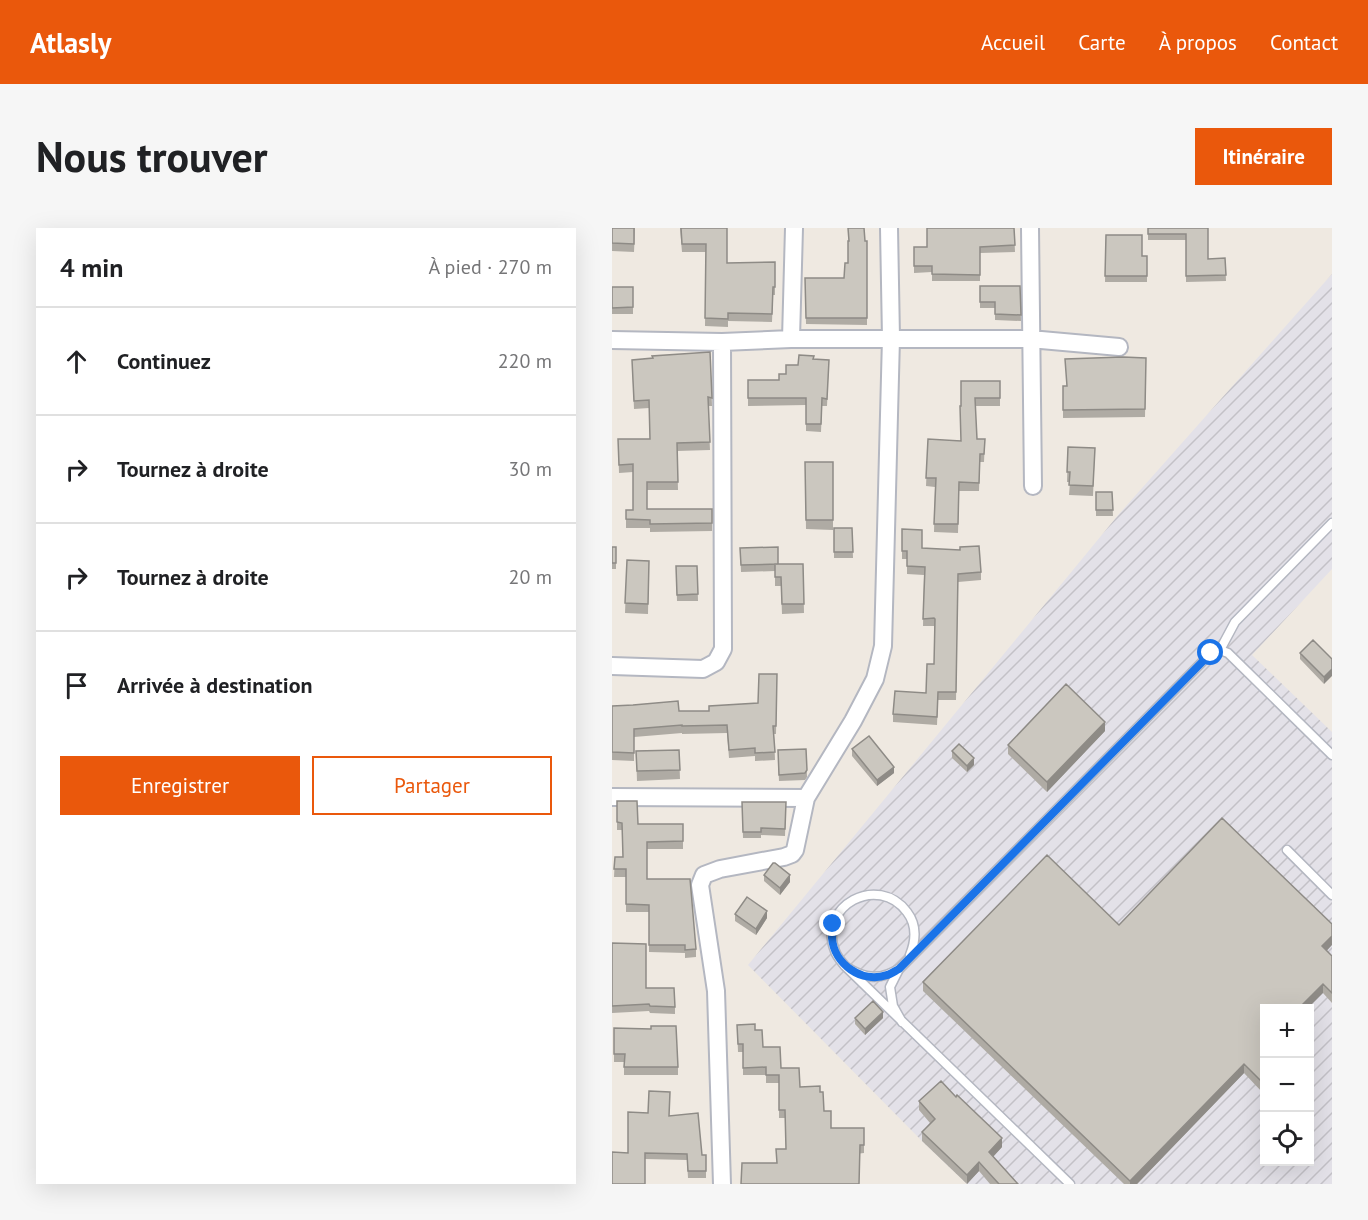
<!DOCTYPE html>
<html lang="fr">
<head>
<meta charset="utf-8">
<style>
	:root { --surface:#fff; --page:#f6f6f6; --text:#202124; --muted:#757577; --line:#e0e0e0; --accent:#ea580c }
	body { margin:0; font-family:"PT Sans",sans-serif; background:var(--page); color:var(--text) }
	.controls { position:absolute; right:18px; bottom:18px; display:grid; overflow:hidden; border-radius:0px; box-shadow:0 6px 24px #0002 }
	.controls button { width:54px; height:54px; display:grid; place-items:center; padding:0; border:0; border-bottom:2px solid var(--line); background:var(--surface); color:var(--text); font:30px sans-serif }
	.stop { position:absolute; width:18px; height:18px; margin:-14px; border:4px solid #1a73e8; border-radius:50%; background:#fff }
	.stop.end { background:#1a73e8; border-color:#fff; box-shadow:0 2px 6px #0008 }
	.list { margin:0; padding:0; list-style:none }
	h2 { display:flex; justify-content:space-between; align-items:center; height:78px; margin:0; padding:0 24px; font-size:26px }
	h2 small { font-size:20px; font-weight:400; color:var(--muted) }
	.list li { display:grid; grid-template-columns:39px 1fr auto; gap:18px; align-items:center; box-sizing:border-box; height:108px; padding:0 24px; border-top:2px solid var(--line) }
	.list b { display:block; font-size:22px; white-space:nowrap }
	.list em { font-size:20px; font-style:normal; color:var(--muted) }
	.actions { display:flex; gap:12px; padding:18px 24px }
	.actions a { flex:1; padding:14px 0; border:2px solid var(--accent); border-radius:0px; text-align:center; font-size:21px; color:var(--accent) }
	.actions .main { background:var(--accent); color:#fff }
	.icon { flex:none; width:33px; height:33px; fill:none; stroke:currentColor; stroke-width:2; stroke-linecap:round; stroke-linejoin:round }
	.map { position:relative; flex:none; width:720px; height:956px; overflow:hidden; border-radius:0px }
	header { display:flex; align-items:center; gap:36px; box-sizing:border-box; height:84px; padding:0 30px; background:var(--accent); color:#fff }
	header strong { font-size:28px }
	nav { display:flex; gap:33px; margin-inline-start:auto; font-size:21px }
	.intro { display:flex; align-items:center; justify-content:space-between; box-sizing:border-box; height:144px; padding:0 36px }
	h1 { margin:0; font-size:42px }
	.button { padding:15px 27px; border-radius:0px; background:var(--accent); color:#fff; font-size:21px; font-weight:700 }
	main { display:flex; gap:36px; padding:0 36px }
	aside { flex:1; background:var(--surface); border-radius:0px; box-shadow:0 6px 24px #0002 }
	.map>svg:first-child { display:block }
	.industrial { fill:url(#industrial-furrows); fill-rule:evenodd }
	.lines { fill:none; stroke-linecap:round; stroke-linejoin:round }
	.lane-casing { stroke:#b4b7c1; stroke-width:11 }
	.street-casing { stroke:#b4b7c1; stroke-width:20 }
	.lane { stroke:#fff; stroke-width:8 }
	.street { stroke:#fff; stroke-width:16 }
	.wall { fill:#afaba4 }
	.shaded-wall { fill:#8e8b86 }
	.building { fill:#cbc7bf; stroke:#8e8b86; stroke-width:1.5 }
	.route { stroke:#1a73e8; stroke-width:8 }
</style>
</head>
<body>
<header>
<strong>Atlasly</strong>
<nav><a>Accueil</a><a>Carte</a><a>À propos</a><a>Contact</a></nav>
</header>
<div class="intro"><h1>Nous trouver</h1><a class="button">Itinéraire</a></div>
<main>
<aside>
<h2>4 min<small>À pied · 270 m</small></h2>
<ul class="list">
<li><svg class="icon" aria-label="ahead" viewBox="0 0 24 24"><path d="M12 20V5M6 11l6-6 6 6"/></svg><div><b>Continuez</b></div><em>220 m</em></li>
<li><svg class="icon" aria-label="right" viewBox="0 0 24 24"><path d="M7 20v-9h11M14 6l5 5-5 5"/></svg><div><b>Tournez à droite</b></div><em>30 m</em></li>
<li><svg class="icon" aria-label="right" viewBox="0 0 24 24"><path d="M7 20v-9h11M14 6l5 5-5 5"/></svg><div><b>Tournez à droite</b></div><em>20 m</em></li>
<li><svg class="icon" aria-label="arrive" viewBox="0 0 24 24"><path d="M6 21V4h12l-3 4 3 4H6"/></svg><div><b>Arrivée à destination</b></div></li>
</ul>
<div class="actions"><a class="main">Enregistrer</a><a>Partager</a></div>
</aside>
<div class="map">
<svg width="720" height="956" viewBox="0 0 720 956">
	<defs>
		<pattern id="industrial-furrows" width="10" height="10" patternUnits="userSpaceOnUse" patternTransform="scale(1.5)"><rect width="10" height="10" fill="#e3e1e8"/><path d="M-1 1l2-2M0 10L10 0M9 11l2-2" fill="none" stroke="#c3c1c7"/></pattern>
	</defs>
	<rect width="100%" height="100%" fill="#efe9e1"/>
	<path class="industrial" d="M720,46v295l-80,86 80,77v452h-365l-45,-43 -174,-176 371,-451zM652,780h46v154h-46z"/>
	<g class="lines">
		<g class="lane-casing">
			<path id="lane" d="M608,422l15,-28 97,-99
				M675,622l45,45
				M298,727c6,-15 7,-30 -3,-43 -29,-39 -90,-6 -72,39 2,6 7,11 10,15l225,218
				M233,738c20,13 35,15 55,2
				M290,794l-9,-16 -3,-19 9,-18 312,-316 9,-3 8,3 104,102"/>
		</g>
		<g class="street-casing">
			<path id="street" d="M418,0l3,258
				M179,111l3,-111
				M0,112l110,2 69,-3h239l89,8
				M0,438l91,3 13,-7 7,-13 -1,-307
				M0,569l194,1
				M110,956l-6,-193 -16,-106 4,-10 16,-6 64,-12 8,-3 3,-4 11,-52 47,-77 22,-42 8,-33 8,-308 -2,-110"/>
		</g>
		<use href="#lane" class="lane"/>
		<use href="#street" class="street"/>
	</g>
	<path class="wall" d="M0,0h23l-1,24 -22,-1z
		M68,0h47v35l48,-1v33h-2l-1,27 -44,-1v6l-23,-1 1,-74h-24z
		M236,0h16l1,13h2v84l-61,-1 -1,-46h39l4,-15 1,-22z
		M402,0l1,24 -35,1v28h-48v-9l-18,1v-26h13z
		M536,0h60v31l17,-1 1,23 -40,1v-42h-38z
		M494,7l36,21h5v26h-42z
		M408,58l1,35 -26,-1v-12h-15v-6z
		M0,59h21v27h-21z
		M98,124l2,54h-4l2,44 -33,1 1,39h-31v19h65v22l-62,1v-4h-24v-18h7v-38l-14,1 -1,-34h32l-1,-31 -15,1 -2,-49 21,-2z
		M534,130l-1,59 -82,1v-32h3z
		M201,131l16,1 -2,46h-5l-1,26 -15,-1v-26l-58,1v-26h31l7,-6 12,-9z
		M388,153v25h-25l2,33h8l-1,23h-4l-1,29h-20l-1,42 -24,-1 1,-45 -9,-1 2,-47 33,2v-35z
		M456,219l27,1 -2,48 -24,-1 1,-13h-3z
		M193,234h28v68l-27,-1z
		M484,264h16l1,24h-17z
		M222,300h18l1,30h-19z
		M290,301l20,19 59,24v8l-23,2 -2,118h-18l-1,25 -44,-3v-8l33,-21 8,-29v-38h-11l1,-51 -17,-1v-15h-5z
		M0,319h4v22h-4z
		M128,320l38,16h25l1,49 -22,1 -1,-28h-6v-15l-34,1z
		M15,332l22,1 -1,53 -23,-1z
		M64,338h21l1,35h-21z
		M688,425l32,6 -8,25 -24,-25z
		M165,446l-1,60h-2l1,26 -20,1v-5l-26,2 -2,-25 -45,1v-1l-48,4v24l-22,-1v-54l67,5h30l49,-8z
		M493,503l-58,61 -39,-38v-9z
		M194,521l1,28 -2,3 -26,1 -1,-24z
		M240,521l42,24 -17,13 -25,-30z
		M67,522l1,29 -43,2 -1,-30z
		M340,523l22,14 -7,7 -15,-14z
		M5,573l21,23h45v25h-36v30l49,70v8l-11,1v-5l-36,-1v-40h-23v-35h-12l1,-20h8l-1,-27h-5z
		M130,574h44l-1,34 -24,-1v3h-18z
		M152,647l26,7 -10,13 -16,-14z
		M123,686l32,4 -11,17 -21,-14z
		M507,697l208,26 5,5v47l-9,-10 -59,15v83l-1,2 -19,-20 -107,111h-13l-201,-193v-9z
		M0,715l34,45 29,19v7l-25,-1 -1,-2 -37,2z
		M243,790h28l-18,17 -10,-11z
		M125,797l18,5 8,17 18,21 19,19 20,5 4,19 7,17h33v25l-88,10 10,-14 -1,-31h-6v-35h-13v-8h-23v-23h-5z
		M2,800l64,39v8h-54v-13h-10z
		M307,873l83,46 -9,10 25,27h-28l-11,-13 -12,13 -45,-43v-9l8,-9 -11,-13z
		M57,888l33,39h4v23h-18l-1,-18 -42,-1 -17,-6z"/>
	<path class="shaded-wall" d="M720,441v7l-8,8v-7z
		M493,494v9l-58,61v-10z
		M362,530v7l-7,7v-6z
		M282,539v6l-17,13v-6z
		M178,647v7l-10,13v-7z
		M155,683v7l-11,17v-6z
		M720,708v9l-10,11v-10z
		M711,756v9l-15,15h-9z
		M271,784v6l-18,17v-6z
		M632,836v9l-107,111h-7v-3z
		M652,854v9l-1,2v-10z
		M390,910v9l-13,14v-9z
		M367,934v9l-12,13v-9z"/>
	<path class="building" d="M0,0h22v16l-22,-1z
		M69,0h46v35l48,-1v25h-2l-1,27 -44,-1v6l-23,-1 1,-74h-24z
		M236,0h16l1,13h2v77h-61l-1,-40h39l1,-15h3v-22h1z
		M315,0h87l1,17 -35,2v28l-48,-1v-8h-18v-19h13z
		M536,0h60v31l17,-1 1,17 -40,1v-42h-38z
		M494,7h36v21h5v20h-42z
		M368,58h40l1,29 -26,-1v-12h-15z
		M0,59h21v20l-21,1z
		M98,124l2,46 -4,-1 2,45 -33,1 1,39h-31v27h65v14l-62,1v-4l-24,-1v-9h7v-46l-14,1 -1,-26h32l-1,-39 -15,1 -2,-41 21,-2 -1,-2z
		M187,127l15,1 -1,3 16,1 -2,39 -5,-1 -1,26h-15v-26h-58v-18h31v-6h7v-9h12z
		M511,129l23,1 -1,51 -82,1v-24h4l-2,-27z
		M349,153h39v17h-25l2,41h8l-1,15h-4l-1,29 -20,-1 -1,42h-24l2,-46h-10l2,-39 33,2 -1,-35h1z
		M456,219l27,1 -2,38 -24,-1 1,-13h-3z
		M193,234h28v58h-27z
		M484,264h16l1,18h-17z
		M222,300h18l1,24h-19z
		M290,301l20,1v18l38,2v-3l19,-1 2,26 -23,2 -2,118h-18l-1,25 -44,-3 2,-23 31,2 1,-29h7l1,-45 -1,-1 -11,1 2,-52 -18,-1v-15h-5z
		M0,319h4v16h-4z
		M166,319v17l-37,1 -1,-17z
		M15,332l22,1 -1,43 -23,-1z
		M163,336h28l1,40h-22l-1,-27h-6z
		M64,338h21l1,28 -21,1z
		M701,412l19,19v10l-8,8 -24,-24z
		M147,446h18l-1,52h-3l2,26 -20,1v-5l-26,2 -2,-25 -45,1v-1l-48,4v24l-22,-1v-46l21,-1 45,-4 1,10h30v-5l49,-3z
		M454,456l39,38 -58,60 -39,-37z
		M257,508l25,31 -17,13 -25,-31z
		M347,516l15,14 -7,8 -15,-15z
		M194,521l1,21 -2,3 -26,2 -1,-25z
		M67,522l1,20 -43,1 -1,-20z
		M5,573h20l1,23h45v17l-36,1v37h43l6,70 -11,1v-5h-36v-40l-23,-1v-35h-12l1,-12h8l-1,-34 -5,-1z
		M130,574h44l-1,27 -24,-1v4h-18z
		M610,590l110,106v12l-10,10 10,10v37l-9,-9 -24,24h-35v74l-1,1 -19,-19 -114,117 -207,-199 124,-127 72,70z
		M161,635h2l15,12 -10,13 -16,-13z
		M135,669l20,14 -11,18 -21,-15z
		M0,715l34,1v44h28l1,19 -25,-1 -1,-2 -37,2z
		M261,773l10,11 -18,17 -10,-11z
		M143,796v6h7l1,17h17l1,21h18l1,19 20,-1v6h3l1,19h7v17h33v17h-4l-1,39h-118l1,-21h35l-1,-14h10l-1,-39h-6v-35h-13v-8l-23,1v-24h-5l-1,-19z
		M39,798h25l2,41h-54l1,-13h-11v-26l37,1z
		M329,853l15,16 1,-2 45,43 -13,14 29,32h-19l-20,-22 -12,13 -45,-43 13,-13 -16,-18z
		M37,863l21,1 -1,24 29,-3 4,42h4v16h-18l-1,-17 -42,-1v31h-33v-32l16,1v-41l20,1z"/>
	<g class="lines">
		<path class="route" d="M221,696c0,5 -1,10 -1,14 2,26 30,46 55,37 4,-1 8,-4 12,-6l312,-316"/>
	</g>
</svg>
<div class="controls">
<button>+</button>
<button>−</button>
<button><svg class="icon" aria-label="locate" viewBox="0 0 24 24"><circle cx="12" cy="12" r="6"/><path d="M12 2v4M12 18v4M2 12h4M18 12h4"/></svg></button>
</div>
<div class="stop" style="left:599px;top:425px"></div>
<div class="stop end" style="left:221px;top:696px"></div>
</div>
</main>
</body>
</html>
